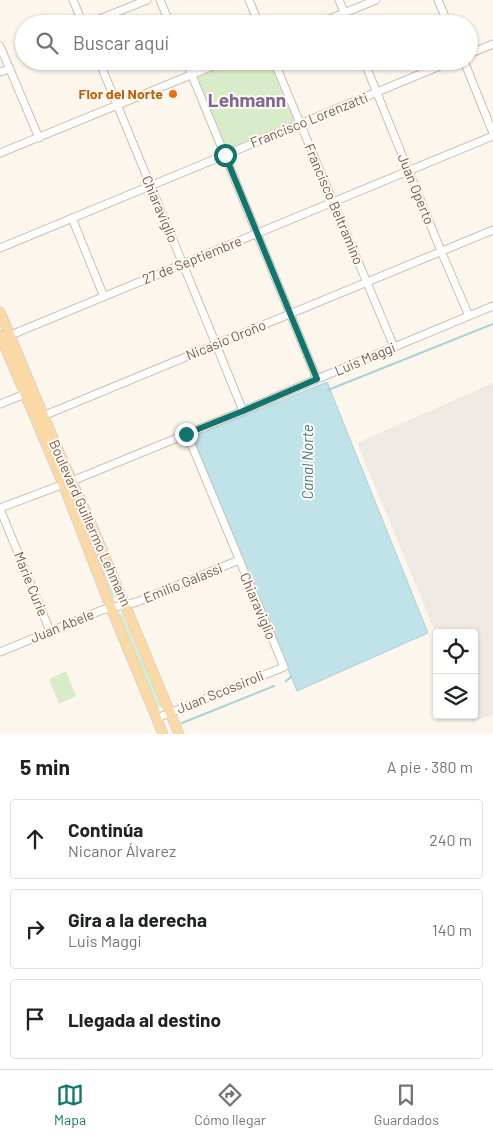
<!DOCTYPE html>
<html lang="es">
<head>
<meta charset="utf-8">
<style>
	:root { --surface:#fff; --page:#f2f2f2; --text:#202124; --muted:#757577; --line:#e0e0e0; --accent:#0f766e }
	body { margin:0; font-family:Barlow,sans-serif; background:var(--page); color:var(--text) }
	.controls { position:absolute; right:15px; bottom:15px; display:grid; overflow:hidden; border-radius:5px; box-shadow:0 1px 4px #0004 }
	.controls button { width:45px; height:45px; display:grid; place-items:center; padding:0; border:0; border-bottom:1px solid var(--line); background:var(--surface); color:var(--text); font:25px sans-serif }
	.stop { position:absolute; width:15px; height:15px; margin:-11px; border:4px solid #0f766e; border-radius:50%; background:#fff }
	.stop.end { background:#0f766e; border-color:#fff; box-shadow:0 1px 5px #0008 }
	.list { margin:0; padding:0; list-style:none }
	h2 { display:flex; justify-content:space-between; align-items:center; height:65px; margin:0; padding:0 20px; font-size:21px }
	h2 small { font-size:16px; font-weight:400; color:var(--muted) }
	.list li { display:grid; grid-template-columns:32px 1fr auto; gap:15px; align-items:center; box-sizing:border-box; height:80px; margin:0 10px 10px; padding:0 10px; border:1px solid var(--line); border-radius:5px }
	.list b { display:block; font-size:19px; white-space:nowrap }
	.list p { margin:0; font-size:16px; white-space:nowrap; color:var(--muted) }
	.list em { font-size:16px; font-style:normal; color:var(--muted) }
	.icon { flex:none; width:28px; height:28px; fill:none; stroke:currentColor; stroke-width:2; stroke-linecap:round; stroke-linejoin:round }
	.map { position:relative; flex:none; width:493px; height:734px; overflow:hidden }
	.search { position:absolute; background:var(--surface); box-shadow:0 1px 4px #0004; left:15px; right:15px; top:15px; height:55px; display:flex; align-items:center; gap:12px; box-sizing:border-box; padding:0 18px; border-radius:28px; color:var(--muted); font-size:19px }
	.sheet { height:335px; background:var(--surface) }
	nav { display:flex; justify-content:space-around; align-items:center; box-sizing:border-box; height:70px; border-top:1px solid var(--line); background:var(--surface); font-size:14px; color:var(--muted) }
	nav a { display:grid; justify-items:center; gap:2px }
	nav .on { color:var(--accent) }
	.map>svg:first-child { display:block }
	.industrial { fill:#efe9e4 }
	.green { fill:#d8ecc9 }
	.water { fill:#bfe3e8; stroke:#a5d3da }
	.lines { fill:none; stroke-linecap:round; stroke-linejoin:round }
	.stream { stroke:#a5d3da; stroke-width:2 }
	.minor-casing { stroke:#d1beb0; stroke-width:9 }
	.major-casing { stroke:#dad1cd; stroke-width:11 }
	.minor { stroke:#fff; stroke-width:7 }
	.major { stroke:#fbd9a5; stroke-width:9 }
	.route { stroke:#0f766e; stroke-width:6 }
	.food-dot { fill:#e8710a; stroke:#fffaf3; stroke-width:2 }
	.labels { text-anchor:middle; stroke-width:4; stroke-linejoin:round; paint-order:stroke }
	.food-label { font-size:14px; font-weight:bold; fill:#c56008; stroke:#fffaf3; text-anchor:end }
	.street-label { font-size:14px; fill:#7a5c4d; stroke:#fffaf3 }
	.water-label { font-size:15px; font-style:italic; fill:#437c86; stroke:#fffaf3 }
	.district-label { font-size:19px; font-weight:bold; fill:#846695; stroke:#fffaf3 }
</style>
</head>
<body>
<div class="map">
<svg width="493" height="734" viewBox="0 0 493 734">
	<rect width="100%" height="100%" fill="#fdf6ec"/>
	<path class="industrial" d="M493,383v331l-20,8 -3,-7h4v-82h-37v3l-80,-193z"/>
	<path class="green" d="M235,61h36l26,61 -70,29 -31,-73z
		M74,493l43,104 -5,2 -42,-105z
		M122,613l40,93 -4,1 -40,-93z
		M66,671l10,25 -17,8 -10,-25z"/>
	<path class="water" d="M327,382l101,251 -131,58 -104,-254z"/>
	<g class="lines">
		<path class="stream" d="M328,390l165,-66
			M286,681l5,-4
			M182,723l92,-37"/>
		<g class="minor-casing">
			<path id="minor" d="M73,0l10,24
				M160,0l10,24
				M249,0l10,24
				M339,0l10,24
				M438,0l10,24
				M87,24l60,-24
				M317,24l59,-24
				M0,46l39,92
				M469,54l24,-10
				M99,61c48,117 97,233 144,350
				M186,61l131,318
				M274,61l120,286
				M364,61l77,190 28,65
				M464,61l29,72
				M0,72l10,-3
				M0,153l225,-92
				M72,218l32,79
				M0,248l452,-187
				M6,337l487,-201
				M0,404l25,-10
				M43,416l450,-186
				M0,508l72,-27 171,-70 74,-32 176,-73
				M0,509l50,122
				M0,652l102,-42 35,-8 102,-42
				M157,718l127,-51 -97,-233"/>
		</g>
		<g class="major-casing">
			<path id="major" d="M0,312c29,68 56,137 88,204l91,218
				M0,335l63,149 48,124 52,126"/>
		</g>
		<use href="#minor" class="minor"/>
		<use href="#major" class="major"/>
	</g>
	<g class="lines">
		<path class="route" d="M186,434l57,-23 74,-32 -92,-224"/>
	</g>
	<circle class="food-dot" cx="173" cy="94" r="5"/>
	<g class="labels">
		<g class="food-label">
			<text x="163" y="99">Flor del Norte</text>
		</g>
		<g class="street-label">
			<text transform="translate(309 120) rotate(-22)" y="5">Francisco Lorenzatti</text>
			<text transform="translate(416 189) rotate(68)" y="5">Juan Operto</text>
			<text transform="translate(334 204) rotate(67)" y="5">Francisco Beltramino</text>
			<text transform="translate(160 209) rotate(67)" y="5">Chiaraviglio</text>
			<text transform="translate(192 260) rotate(-22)" y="5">27 de Septiembre</text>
			<text transform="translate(226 340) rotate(-22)" y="5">Nicasio Oroño</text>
			<text transform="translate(365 359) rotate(-23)" y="5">Luis Maggi</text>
			<text transform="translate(90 523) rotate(66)" y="5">Boulevard Guillermo Lehmann</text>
			<text transform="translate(183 583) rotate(-22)" y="5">Emilio Galassi</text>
			<text transform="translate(31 584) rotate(68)" y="5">Marie Curie</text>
			<text transform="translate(258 606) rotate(67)" y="5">Chiaraviglio</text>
			<text transform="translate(62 626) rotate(-22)" y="5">Juan Abele</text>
			<text transform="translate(220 692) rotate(-22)" y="5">Juan Scossiroli</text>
		</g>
		<g class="water-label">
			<text transform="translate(308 462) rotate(-90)" y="5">Canal Norte</text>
		</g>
		<g class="district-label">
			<text x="247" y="107">Lehmann</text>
		</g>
	</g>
</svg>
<div class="controls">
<button><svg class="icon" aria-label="locate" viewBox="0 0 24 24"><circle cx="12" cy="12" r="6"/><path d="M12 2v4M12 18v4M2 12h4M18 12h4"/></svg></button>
<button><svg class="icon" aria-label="layers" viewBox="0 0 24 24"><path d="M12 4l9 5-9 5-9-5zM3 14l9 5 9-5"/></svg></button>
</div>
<div class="stop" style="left:225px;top:155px"></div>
<div class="stop end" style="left:186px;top:434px"></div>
<div class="search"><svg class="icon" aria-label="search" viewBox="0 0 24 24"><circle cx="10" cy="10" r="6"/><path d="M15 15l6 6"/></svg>Buscar aquí</div>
</div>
<section class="sheet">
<h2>5 min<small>A pie · 380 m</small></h2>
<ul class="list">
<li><svg class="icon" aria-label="ahead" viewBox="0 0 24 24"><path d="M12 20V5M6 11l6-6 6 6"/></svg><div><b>Continúa</b><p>Nicanor Álvarez</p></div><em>240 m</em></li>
<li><svg class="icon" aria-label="right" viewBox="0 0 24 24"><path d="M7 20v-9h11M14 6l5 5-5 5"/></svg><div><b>Gira a la derecha</b><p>Luis Maggi</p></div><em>140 m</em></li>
<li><svg class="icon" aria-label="arrive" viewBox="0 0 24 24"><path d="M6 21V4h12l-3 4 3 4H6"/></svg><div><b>Llegada al destino</b></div></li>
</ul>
</section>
<nav>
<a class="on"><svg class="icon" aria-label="map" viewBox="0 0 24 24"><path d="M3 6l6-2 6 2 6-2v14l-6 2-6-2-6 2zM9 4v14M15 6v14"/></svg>Mapa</a>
<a><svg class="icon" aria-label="directions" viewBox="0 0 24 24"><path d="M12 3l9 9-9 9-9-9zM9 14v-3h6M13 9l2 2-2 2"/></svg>Cómo llegar</a>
<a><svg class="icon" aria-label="saved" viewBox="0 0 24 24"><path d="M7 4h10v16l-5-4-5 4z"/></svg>Guardados</a>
</nav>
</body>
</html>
